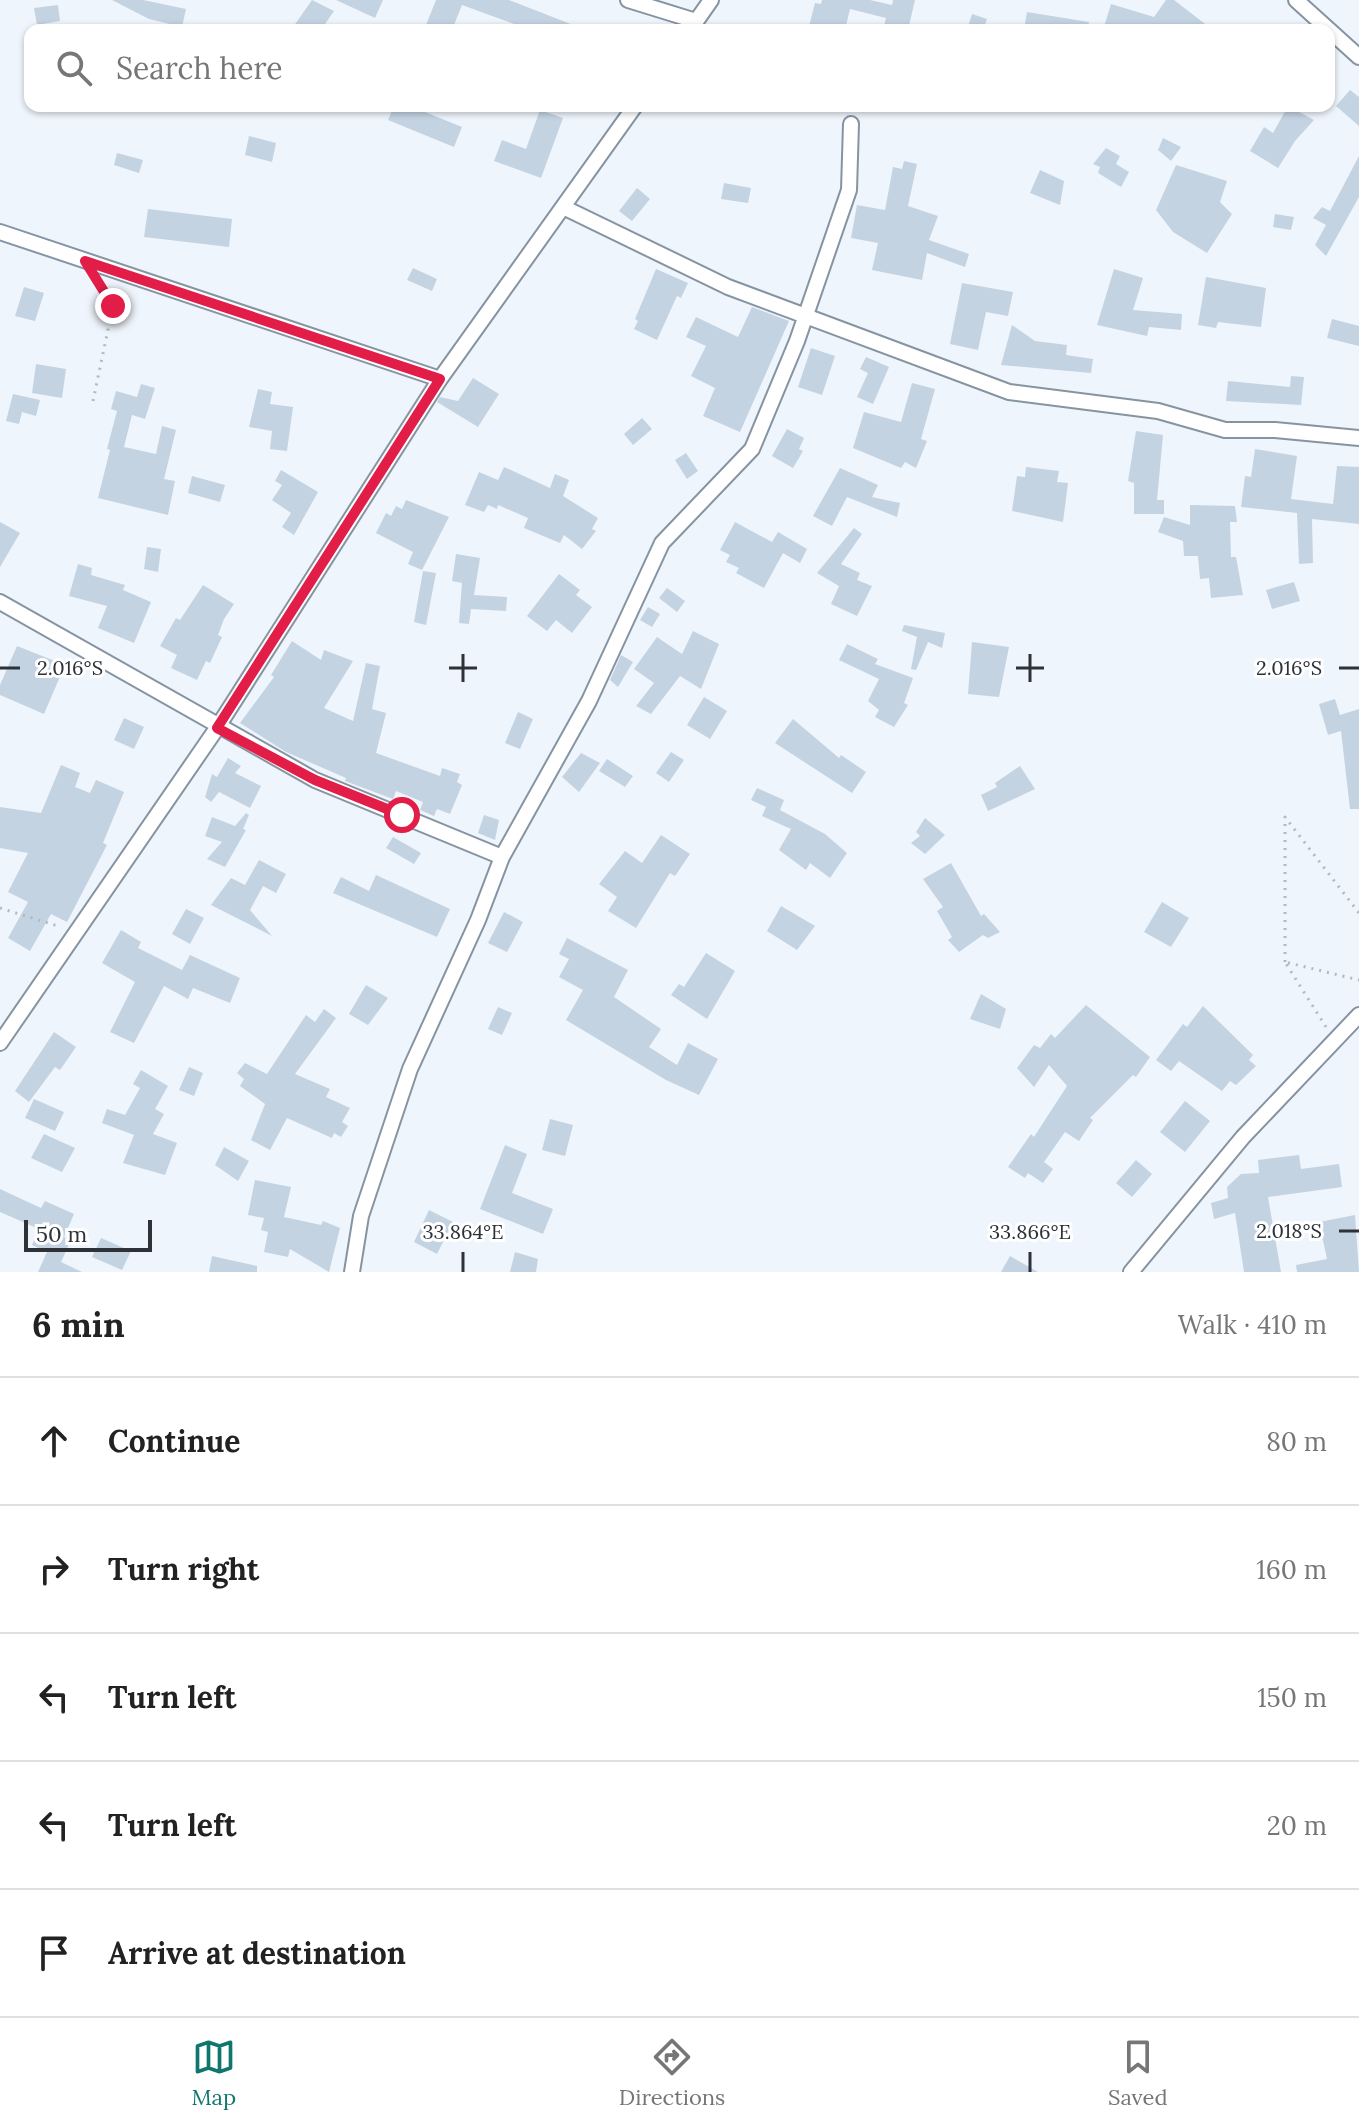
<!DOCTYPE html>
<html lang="en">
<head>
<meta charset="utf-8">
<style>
	:root { --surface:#fff; --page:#f2f2f2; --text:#222; --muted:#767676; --line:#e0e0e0; --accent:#0f766e }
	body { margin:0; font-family:Lora,serif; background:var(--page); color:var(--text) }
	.scale { position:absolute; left:24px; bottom:20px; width:128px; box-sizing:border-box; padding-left:8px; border:4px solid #2d3239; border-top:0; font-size:22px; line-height:28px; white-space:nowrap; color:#2d3239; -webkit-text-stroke:6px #fff; paint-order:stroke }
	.stop { position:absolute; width:24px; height:24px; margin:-18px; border:6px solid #e11d48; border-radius:50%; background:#fff }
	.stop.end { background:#e11d48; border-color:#fff; box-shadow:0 2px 8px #0008 }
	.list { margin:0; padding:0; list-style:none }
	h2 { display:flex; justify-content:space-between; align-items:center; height:104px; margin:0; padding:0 32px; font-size:34px }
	h2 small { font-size:26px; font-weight:400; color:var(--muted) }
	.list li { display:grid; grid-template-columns:52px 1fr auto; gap:24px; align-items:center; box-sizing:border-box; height:128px; padding:0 32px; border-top:2px solid var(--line) }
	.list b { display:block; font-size:30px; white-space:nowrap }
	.list em { font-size:26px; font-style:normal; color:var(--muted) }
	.icon { flex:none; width:44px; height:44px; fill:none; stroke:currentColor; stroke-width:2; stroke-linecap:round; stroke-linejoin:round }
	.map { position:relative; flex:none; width:1359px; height:1272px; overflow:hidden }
	.search { position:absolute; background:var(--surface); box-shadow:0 2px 6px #0004; left:24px; right:24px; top:24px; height:88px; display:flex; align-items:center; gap:20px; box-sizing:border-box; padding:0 28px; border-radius:16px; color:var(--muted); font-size:30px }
	.sheet { height:744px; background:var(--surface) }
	nav { display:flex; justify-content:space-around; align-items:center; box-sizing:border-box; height:112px; border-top:2px solid var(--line); background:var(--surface); font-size:22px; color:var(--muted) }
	nav a { display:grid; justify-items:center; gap:4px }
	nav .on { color:var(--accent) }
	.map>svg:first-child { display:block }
	.building { fill:#c4d3e2 }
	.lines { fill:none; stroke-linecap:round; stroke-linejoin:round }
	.minor-casing { stroke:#8694a2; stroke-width:18 }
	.path { stroke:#b3b9c0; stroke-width:3; stroke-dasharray:2 6; stroke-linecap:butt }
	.minor { stroke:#fff; stroke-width:14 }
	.route { stroke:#e11d48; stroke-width:10 }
	.ticks { fill:none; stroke:#2d3239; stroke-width:3 }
	.ticks-label { font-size:20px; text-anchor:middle; fill:#2d3239; stroke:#fff; stroke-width:6; stroke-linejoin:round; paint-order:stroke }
</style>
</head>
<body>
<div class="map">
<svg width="1359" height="1272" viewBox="0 0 1359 1272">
	<rect width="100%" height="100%" fill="#eff5fc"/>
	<path class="building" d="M112,0h31l43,9 -4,18 -33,-8z
		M312,0l22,11 -13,19h-30z
		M336,0h47l-8,18z
		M436,0h73l77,30h-55l-69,-25 -10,25h-28z
		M822,0h48l22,5 1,-5h22l-7,30h-25l3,-12 -36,-9 -5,21h-37l7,-27 6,1z
		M1166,0h8l39,30h-110l8,-26 43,13z
		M58,5l2,16 -23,4 -3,-17z
		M1027,12l62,10 -1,8h-64z
		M972,14l15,5 -4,11h-16z
		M1350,90l9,7v29l-23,-20z
		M394,106h27l-1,4 42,17 -8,20 -66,-27z
		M1288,106l26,14 -19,21 -17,27 -28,-17 14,-24 9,6z
		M540,110l23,8 -22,60 -47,-17 8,-21 24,9z
		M249,136l27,7 -4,19 -27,-7z
		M1163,138l18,9 -10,14 -13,-11z
		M1106,148l14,8 -4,8 13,8 -8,15 -23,-14 2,-6 -7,-3z
		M117,153l26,7 -4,13 -25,-8z
		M1359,156v41l-33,59 -11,-11 11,-20 -13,-7 9,-11 8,4z
		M904,161l13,3 -9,42 30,10 -9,24 40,14 -4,13 -38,-14 -5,27 -50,-10 6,-27 -27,-5 6,-33 28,5 8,-43 9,2z
		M1176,165l51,16 -7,21 12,12 -25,39 -34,-21 -17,-22z
		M1040,170l24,11 -4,24 -30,-12z
		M724,183l27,5 -3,15 -27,-4z
		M637,188l13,11 -18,22 -13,-10z
		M148,209l84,10 -3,28 -85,-10z
		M1275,214l19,3 -3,13 -18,-3z
		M413,268l24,11 -5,12 -25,-11z
		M656,269l32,14 -7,15 -4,-2 -20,44 -23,-11 4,-8 -3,-2z
		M1114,269l29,9 -10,32 49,4 -1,16 -32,-3 -2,9 -50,-11z
		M1206,277l60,11 -5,39 -43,-5 -2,6 -18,-3z
		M962,283l51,9 -5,24 -22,-4 -8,38 -28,-6z
		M24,287l20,6 -9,28 -20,-5z
		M752,307l37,14 -49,111 -37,-16 12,-28 -24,-12 15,-30 -20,-9 10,-20 42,20z
		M1332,319l27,7v20l-32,-8z
		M1012,325l23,16 32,4 -1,10 27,4 -2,14 -90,-8z
		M811,348l24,8 -13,39 -24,-8z
		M866,357l23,10 -16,37 -16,-7 11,-24 -8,-4z
		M36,364l30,5 -4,29 -30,-5z
		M1291,376l13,1 -3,28 -75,-4 2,-20 62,6z
		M473,378l26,16 -21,33 -41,-25 3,-5 18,4z
		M912,383l23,6 -14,50 6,2 -11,27 -11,-6 -4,6 -48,-20 11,-36 37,10z
		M141,384l14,4 -10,31 -13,-4 -8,32 32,7 6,-28 14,4 -12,49 11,2 -7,34 -70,-17 12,-48 -3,-1 10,-38 -6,-2 5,-18 21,6z
		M258,389l14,3 -2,12 23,3 -6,44 -17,-2 2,-18 -23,-4z
		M13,394l27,6 -4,16 -14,-4 -3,12 -13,-3z
		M642,418l10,11 -19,16 -9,-11z
		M787,429l17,9 -5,11 4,2 -10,17 -21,-12z
		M1136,431l27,4 -6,65h7v14h-30v-31l-6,-2z
		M1255,449l42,7 -6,43 42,5 4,-38 22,1v57l-47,-5 1,44 -14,1 -2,-51 -56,-6 4,-31 6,1z
		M686,453l12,18 -11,8 -12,-19z
		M504,467l46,21 5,-14 14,6 -6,16 35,22 -6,11 4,2 -14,18 -18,-14 -4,8 -36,-15 4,-10 -30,-13 -1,4 -9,-4 -4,7 -19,-7 14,-33 19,8z
		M1026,467l33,4 -2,11 11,1 -5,39 -51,-11 5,-35 8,1z
		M840,468l38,17 -6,12 28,6 -3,14 -50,-20 -15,29 -19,-10z
		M281,470l37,22 -24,43 -12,-8 9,-14 -19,-13 10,-15 -7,-4z
		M192,476l33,9 -5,17 -32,-9z
		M406,500l43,17 -27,53 -14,-6 5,-12 -37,-19 10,-20 5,3 5,-10 6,3z
		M1190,505l45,1 2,16h-7l1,35h5l7,38 -32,3 -2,-20 -9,1 -2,-23h-14l-1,-15 -25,-9 6,-15 26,8z
		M0,522l20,11 -20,34z
		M735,522l37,20 6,-10 29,17 -7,14 -17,-10 -19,35 -28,-15 3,-5 -13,-6 4,-7 -10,-5z
		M854,528l8,6 -21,30 19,9 -3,7 15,6 -15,30 -26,-12 8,-18 -22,-13z
		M147,547l14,2 -3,23 -14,-3z
		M456,554l24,4 -6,37 33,2 -1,14 -35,-2 -2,15 -10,-1 3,-40 -10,-2z
		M78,564l14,4 -1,7 34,10 -2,5 28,12 -17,41 -36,-15 9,-22 -38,-10z
		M423,571l13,2 -10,52 -12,-3z
		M559,574l21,16 -4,5 16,12 -20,26 -16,-13 -9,11 -20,-15z
		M1294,582l6,19 -28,8 -6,-19z
		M203,585l31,19 -10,15 -6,16 4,2 -12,26 -4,-2 -9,19 -26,-12 6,-13 -17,-9 16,-28 4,2z
		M667,588l18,13 -8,11 -18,-14z
		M648,607l12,7 -8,13 -12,-7z
		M904,625l41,8 -3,15 -14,-6 -12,28 -5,-1 6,-32 -15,-6z
		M693,631l26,13 -18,45 -21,-13 -29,38 -15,-8 18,-23 -20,-14 23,-32 25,17z
		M292,641l29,19 3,-10 29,11 -29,47 29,13 13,-58 14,3 -8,43 14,4 -10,40 64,23 2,-8 18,6 -3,8 5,3 -12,29 -13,-5 -3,7 -14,-6 3,-8 -27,-11 -3,8 -48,-18 1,-3 -60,-26 -46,-29 34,-46 -3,-2z
		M972,642l37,5 -10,50 -31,-3z
		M847,644l31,15 -3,5 38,14 -9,25 4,2 -14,22 -19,-10 4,-7 -11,-9 11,-22 -40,-19z
		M17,646l48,19 -21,49 -44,-19v-10z
		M621,655l12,7 -15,25 -8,-7z
		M704,697l23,14 -17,28 -23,-14z
		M1335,699l5,16 19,-6v100h-9l-9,-78 -13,4 -9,-31z
		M518,712l15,7 -13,30 -15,-6z
		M124,718l20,9 -10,22 -20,-9z
		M793,719l46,39 2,-3 25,17 -14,21 -77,-50z
		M671,752l13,8 -15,22 -13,-9z
		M581,753l19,10 -21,29 -17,-15z
		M228,758l13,8 -6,7 26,13 -11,22 -31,-16 -8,10 -6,-5 7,-23 5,3z
		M607,759l26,17 -8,11 -26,-16z
		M61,765l19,8 -5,14 15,6 6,-13 28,12 -21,51 4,2 -40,77 -16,-8 -21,37 -22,-13 20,-36 -20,-10 20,-39 -28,-5v-41l41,6z
		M1020,766l15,23 -47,22 -7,-16 16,-8 -2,-4z
		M757,788l27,12 -4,10 45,24 22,19 -17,25 -20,-15 -4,7 -27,-20 12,-21 -29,-13 4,-9 -15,-7z
		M246,813l3,2 -6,14 3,1 -21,37 -18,-8 15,-17 -17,-6 7,-19 23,9z
		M484,815l15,5 -4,20 -17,-7z
		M925,818l20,17 -20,19 -14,-11 9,-7 -4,-4z
		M661,835l29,19 -15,22 -5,-3 -34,55 -28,-17 9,-14 -18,-13 26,-33 17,12z
		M393,837l28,16 -7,11 -28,-16z
		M259,860l27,14 -10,19 -13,-7 -13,24 22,26 -61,-31 20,-27 14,7z
		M951,863l30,53 3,-2 16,18 -12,6 -5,-3 -24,17 -11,-12 4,-3 -15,-26 6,-4 -20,-28z
		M376,875l74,34 -13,28 -104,-44 8,-16 28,14z
		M1162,902l27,16 -18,29 -27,-15z
		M781,906l34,20 -18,24 -30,-19z
		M186,909l18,9 -14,26 -18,-10z
		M504,912l19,10 -16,30 -19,-9z
		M121,930l20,12 -3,6 44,22 8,-15 50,23 -10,25 -37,-15 -5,11 -24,-13 -30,57 -24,-11 25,-50 -33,-19z
		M567,938l61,32 -14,27 47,32 -12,18 28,18 11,-22 30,16 -19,36 -33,-15 -100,-60 17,-30 -24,-13 10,-18 -10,-5z
		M706,953l29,18 -28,48 -36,-24 8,-11 5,3z
		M366,985l22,13 -20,27 -19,-11z
		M981,994l25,15 -6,20 -30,-10z
		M1086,1005l64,52 -14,20 -3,-2 -43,43 3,2 -14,21 -14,-9 -21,30 9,7 -10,14 -15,-10 -3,5 -17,-11 23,-33 3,3 33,-51 -18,-21 -15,22 -17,-19 17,-23 6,3 11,-14 4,4z
		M1203,1006l50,49 -4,5 7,6 -20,19 -6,-4 -8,10 -43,-30 -8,10 -15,-11 27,-36 4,3z
		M498,1007l14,6 -10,22 -14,-6z
		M324,1009l12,9 -41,56 35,15 -4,8 24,11 -8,14 6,4 -7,11 -7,-4 -2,5 -45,-20 -17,32 -19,-10 14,-36 -25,-18 4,-7 -7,-6 8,-10 22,11 39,-59 9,7z
		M54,1032l22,15 -16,23 -5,-3 -26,35 -14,-11z
		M189,1067l14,6 -9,23 -15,-6z
		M141,1070l27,16 -13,23 9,5 -11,20 24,9 -12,32 -42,-12 11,-28 -32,-12 5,-14 18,6 15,-27 -7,-4z
		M34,1099l30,13 -9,19 -30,-13z
		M1185,1101l25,20 -25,31 -25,-20z
		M550,1119l23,6 -8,31 -23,-6z
		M44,1134l31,14 -13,24 -31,-14z
		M505,1145l22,9 -15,39 41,16 -10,25 -63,-25z
		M224,1147l25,14 -11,20 -23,-16z
		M1299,1155l2,14 38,-5 3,23 -74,10 13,75h-37l-9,-59 -21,6 -3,-16 17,-5 -1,-11 14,-13 18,-1 -1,-13z
		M1136,1160l16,14 -20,23 -16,-14z
		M255,1180l36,7 -7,30 37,8 2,-4 17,7 -11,44 -39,-23 -2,8 -24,-5 4,-20 -7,-2 3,-12 -16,-3z
		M0,1189l41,19 4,-7 29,13 -10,23 7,3 -10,22 21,10h-44l9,-20 -15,-7 7,-16 -39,-17z
		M429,1210l24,12 -16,32 -23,-12z
		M1355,1215l4,57h-62l-1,-7 31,-6 -8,-37z
		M101,1238l30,13 -9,19 -30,-13z
		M515,1252l23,7 -2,13h-26z
		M212,1256l45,10v6h-48z
		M1010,1256l28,16h-37z"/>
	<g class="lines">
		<g class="minor-casing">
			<path id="minor" d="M628,0l68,21
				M1296,0l63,57
				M690,30l21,-30
				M563,207l165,80 281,105 149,19 67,19h50l84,8
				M0,232l440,147
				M0,602l315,178 187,77
				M0,1043l217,-315 223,-349 195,-273
				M352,1272l9,-56 49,-147 68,-149 24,-63 87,-156 73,-158 90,-94 45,-108 52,-151 2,-66
				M1131,1272l112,-135 116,-122"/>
		</g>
		<path class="path" d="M93,401l20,-95 -16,-25
			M0,908l61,19
			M1285,962v-145l74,96
			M1326,1027l-41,-65 74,18"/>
		<use href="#minor" class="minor"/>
	</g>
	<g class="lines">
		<path class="route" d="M113,306l-28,-45 355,118 -223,349 98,52 87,35"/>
	</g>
	<path class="ticks" d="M463,654v28M1030,654v28M0,668h20M449,668h28M1016,668h28M1339,668h20M1339,1231h20M463,1252v20M1030,1252v20"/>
	<g class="ticks-label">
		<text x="70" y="675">2.016°S</text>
		<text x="1289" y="675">2.016°S</text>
		<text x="1289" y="1238">2.018°S</text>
		<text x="463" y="1239">33.864°E</text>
		<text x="1030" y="1239">33.866°E</text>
	</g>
</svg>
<div class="scale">50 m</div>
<div class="stop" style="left:402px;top:815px"></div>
<div class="stop end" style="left:113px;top:306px"></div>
<div class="search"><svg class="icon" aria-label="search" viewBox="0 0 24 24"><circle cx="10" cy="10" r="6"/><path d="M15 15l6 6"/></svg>Search here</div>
</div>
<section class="sheet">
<h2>6 min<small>Walk · 410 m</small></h2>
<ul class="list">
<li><svg class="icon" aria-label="ahead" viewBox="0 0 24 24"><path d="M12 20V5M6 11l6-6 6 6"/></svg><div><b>Continue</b></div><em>80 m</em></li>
<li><svg class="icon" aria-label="right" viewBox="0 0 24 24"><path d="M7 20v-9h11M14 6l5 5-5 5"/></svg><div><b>Turn right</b></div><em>160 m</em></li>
<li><svg class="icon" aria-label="left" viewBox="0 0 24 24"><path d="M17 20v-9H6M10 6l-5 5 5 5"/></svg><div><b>Turn left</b></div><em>150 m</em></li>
<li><svg class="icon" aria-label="left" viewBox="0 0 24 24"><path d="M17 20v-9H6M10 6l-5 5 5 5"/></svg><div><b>Turn left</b></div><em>20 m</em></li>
<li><svg class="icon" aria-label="arrive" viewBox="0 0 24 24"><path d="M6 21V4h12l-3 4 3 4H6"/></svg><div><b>Arrive at destination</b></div></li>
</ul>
</section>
<nav>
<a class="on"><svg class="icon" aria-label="map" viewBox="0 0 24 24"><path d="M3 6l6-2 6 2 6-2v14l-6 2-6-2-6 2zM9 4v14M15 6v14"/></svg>Map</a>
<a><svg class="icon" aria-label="directions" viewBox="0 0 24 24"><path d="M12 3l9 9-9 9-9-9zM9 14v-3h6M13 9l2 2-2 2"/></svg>Directions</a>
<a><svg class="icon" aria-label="saved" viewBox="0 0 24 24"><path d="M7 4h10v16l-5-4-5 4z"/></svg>Saved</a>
</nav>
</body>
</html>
